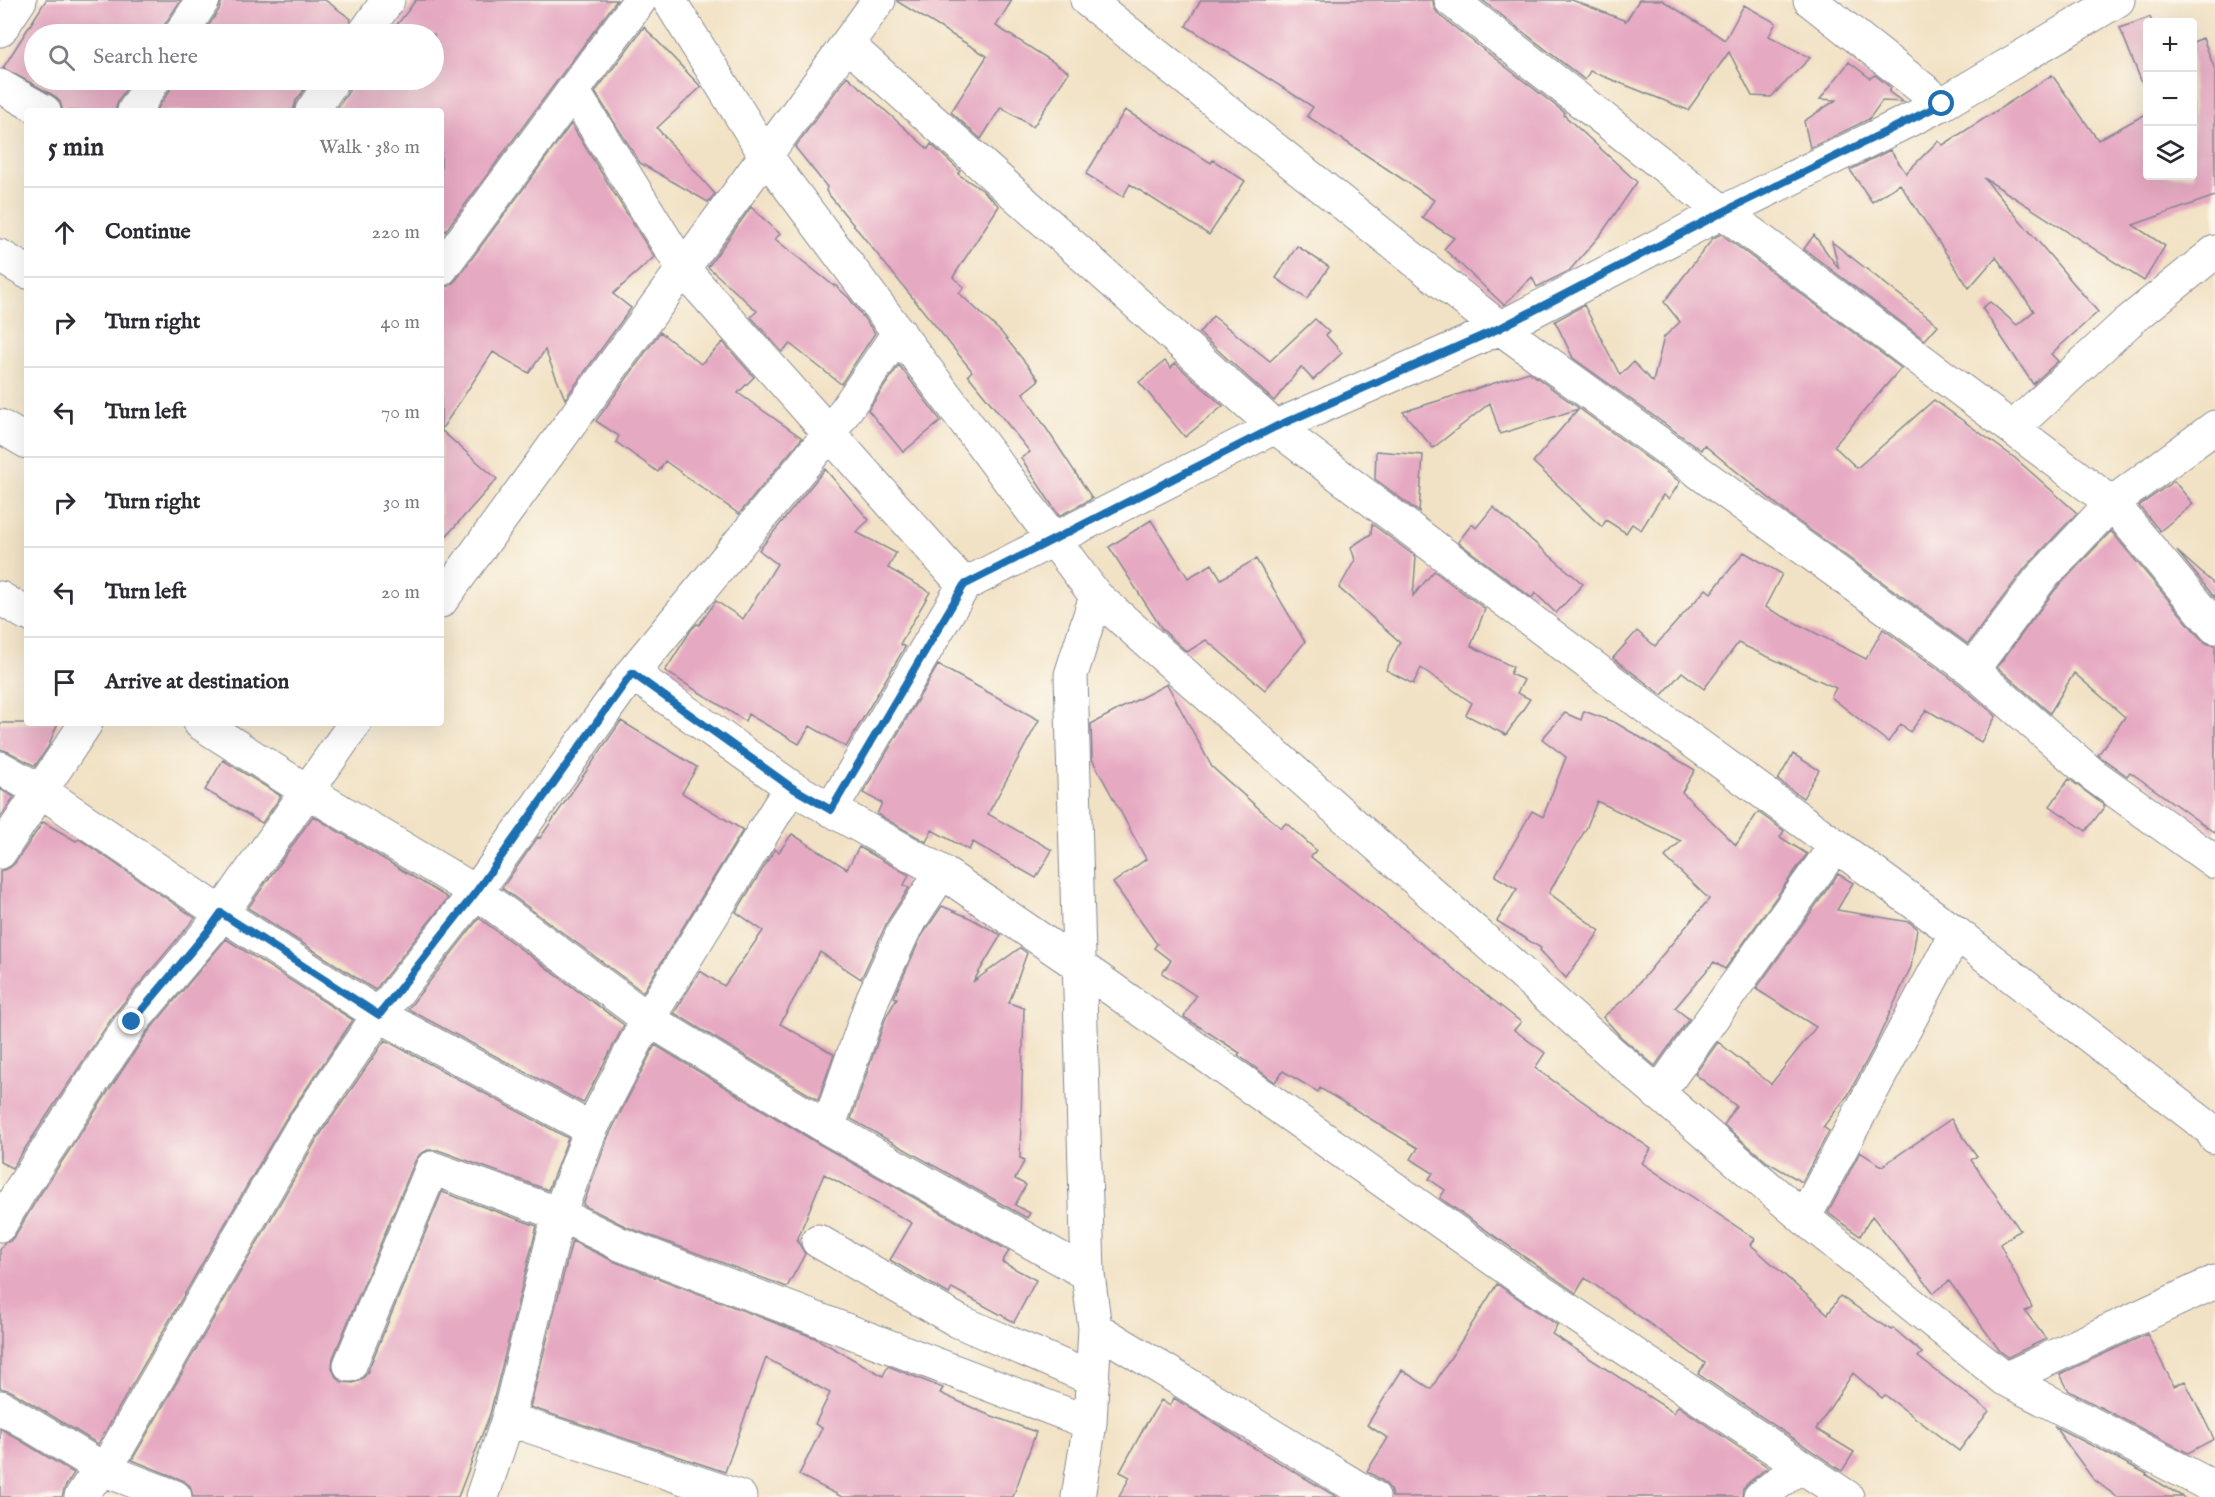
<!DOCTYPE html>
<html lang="en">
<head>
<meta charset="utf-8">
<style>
	:root { --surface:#fff; --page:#f2f2f3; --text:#2b2b33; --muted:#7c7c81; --line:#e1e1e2 }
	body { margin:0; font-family:"IM FELL English",serif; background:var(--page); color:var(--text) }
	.controls { position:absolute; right:18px; top:18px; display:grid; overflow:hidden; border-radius:6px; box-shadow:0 6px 24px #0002 }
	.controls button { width:54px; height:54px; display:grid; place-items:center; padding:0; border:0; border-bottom:2px solid var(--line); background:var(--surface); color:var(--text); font:30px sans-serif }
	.stop { position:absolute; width:18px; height:18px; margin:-14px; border:4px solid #1f6fb2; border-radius:50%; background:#fff }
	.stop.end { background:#1f6fb2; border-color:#fff; box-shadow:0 2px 6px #0008 }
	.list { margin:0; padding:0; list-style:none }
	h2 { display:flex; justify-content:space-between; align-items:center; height:78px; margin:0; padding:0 24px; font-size:26px }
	h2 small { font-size:20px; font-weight:400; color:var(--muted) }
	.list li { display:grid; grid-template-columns:39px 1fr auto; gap:18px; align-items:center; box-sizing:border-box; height:90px; padding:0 24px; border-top:2px solid var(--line) }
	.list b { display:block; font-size:22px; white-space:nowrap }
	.list em { font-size:20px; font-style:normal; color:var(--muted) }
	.icon { flex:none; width:33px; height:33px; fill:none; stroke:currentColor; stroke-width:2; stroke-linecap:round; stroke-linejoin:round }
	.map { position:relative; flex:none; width:2215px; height:1497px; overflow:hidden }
	.search { position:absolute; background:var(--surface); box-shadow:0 6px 24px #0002; left:24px; top:24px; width:420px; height:66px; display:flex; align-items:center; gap:15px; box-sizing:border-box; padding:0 21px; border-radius:33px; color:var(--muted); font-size:22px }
	.panel { position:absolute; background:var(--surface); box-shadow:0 6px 24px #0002; left:24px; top:108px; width:420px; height:618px; border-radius:6px }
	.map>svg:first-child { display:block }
	.building { fill:#e6a9c2 }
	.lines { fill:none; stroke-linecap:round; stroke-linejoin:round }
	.minor-casing { stroke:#868892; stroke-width:35 }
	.minor { stroke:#fff; stroke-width:33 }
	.route { stroke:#1f6fb2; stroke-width:8 }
</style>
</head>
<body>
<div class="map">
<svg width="2215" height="1497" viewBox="0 0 2215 1497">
	<rect width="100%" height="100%" fill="#fbf7ec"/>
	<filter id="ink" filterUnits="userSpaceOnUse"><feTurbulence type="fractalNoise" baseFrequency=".0167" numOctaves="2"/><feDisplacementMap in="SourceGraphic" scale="12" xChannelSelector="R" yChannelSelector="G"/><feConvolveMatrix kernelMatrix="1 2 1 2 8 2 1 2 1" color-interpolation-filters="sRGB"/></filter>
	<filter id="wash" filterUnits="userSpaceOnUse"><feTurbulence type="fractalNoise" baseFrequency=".008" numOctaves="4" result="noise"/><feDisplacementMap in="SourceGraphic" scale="24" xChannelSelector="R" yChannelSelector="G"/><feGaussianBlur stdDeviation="1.35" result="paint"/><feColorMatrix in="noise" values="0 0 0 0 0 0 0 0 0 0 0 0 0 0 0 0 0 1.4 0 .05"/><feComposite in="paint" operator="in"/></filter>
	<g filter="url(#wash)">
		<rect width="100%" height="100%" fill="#f2e2c5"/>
		<g id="blocks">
			<path class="building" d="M46,0h135l-16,24 -2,10h-129v46h98l-14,21 -3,10h-52l-3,-9 -7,-7 -50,-27z
				M222,0h103l26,19 -5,15h-143l16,-24z
				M416,0h201l-176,237v-126h-106l14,-20 2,-11h83v-46h-44z
				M897,0h115l-16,26 73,46 -36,55 -32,-20 -20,32 -30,-27 36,-56 -89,-54z
				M1201,0h232l1,8 5,7 126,98 -1,2 73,67 -36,52 -32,37 -32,16 -5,-10 -28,28 -60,-56 10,-11 -32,-20 12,-18 -127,-84 6,-9 -127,-81z
				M1482,0h90l54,21 13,-21h23l63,40 19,-35 32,18 -7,13 41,22 -39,39 -19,-1 -23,-44 -41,58 -98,-39 -5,9z
				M2150,17l2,5h-4v76l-28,-70z
				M644,27l57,60 -44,41 58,66 -7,8 -68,-39 -45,-71z
				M2203,38l12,32v126l-82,29 32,21 -21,35 -160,-103 114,134 -47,42 7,7 -25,23 -51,-76 8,-6 27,23 17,-14 -38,-54 -27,31 -69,-104 -28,18 -22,-32 40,-20 16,23 32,-32 5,4 109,-70 46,65 50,-27v63h45v-134z
				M1849,62l21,16 5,-3 16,13 -2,4 14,10 -21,-1 -13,18 -59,29 -6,-27 32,-21 -16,-1z
				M847,76l81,73 3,-5 29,27 -2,3 24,16 17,16 -46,71 11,10 -5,6 42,39 38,48 -16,13 69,105 -4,3 -29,15 -38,-58 9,-6 -62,-77 4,-4 -146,-180 1,-4 -32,-40z
				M172,80h116l16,10 -8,11 -3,10h-137l14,-21z
				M1125,110l86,53 2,-3 32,21 -36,54 -79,-51 -7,13 -37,-23z
				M571,124l83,133 -41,37 18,14 -66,91 -20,-49 -16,23 -36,-21 -52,78 56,49 -56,63v-255l8,-1 7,-6z
				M751,207l29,27 -5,5 59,47 1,-1 14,13 26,35 -34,51 -51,-40 -8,8 -31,-35 6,-6 -49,-44z
				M1721,234l180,134 -67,78 23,22 77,-68 81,58 62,55 -52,55 -57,76 -177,-128 -87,-71 -3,5 -128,-92 -18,-37 29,-16 36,70 13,-13 20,20 11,-45 16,-15 -16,-20 49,-64z
				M1814,235l25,34 -7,-27 106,83 -13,15 -121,-91z
				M1297,246l32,21 -22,32 -31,-21z
				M1213,316l57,45 45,-42 14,13 -3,3 16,18 -29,27 -12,-13 -27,34 -75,-68z
				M660,332l41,32 22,-22 31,35 -16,16 64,45 -63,76 -74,-53 -7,11 -42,-30 3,-6 -23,-15z
				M1165,361l6,7 4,-5 48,43 -38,31 -46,-55z
				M899,365l42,56 -38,31 -35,-42z
				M1529,372l151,110 -11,17 -6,-4 -22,35 -9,-6 -6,9 -20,-13 -4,7 -69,-65 45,-53 -78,25 -10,-31 -57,45 -30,-36z
				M1376,451l47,4 -4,57 -44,-33z
				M825,469l44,51 -13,12 40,21 -8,15 42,24 -30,52 5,3 -59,100 -36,-21 -11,18 -51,-30 -3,7 -80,-50 26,-41 6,-6 2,1 17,-24 27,18 34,-55 -18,-14z
				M2174,481l19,23 -33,27 -21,-25z
				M1493,507l90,77 -27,29 -21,-20 -3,5 -74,-56 14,-18 4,4z
				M1151,520l37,58 24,-14 9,15 35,-20 49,83 -40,48 -59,-50 -19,12 -25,-23 -53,-82z
				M1372,524l44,33 -3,39 21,-25 51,38 -14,37 42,21 -3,7 14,6 -7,13 13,6 -24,36 -40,-20 6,-12 -51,-35 -8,16 -27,-14 14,-28 -61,-54 16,-28 -4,-13 20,-13z
				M2111,531l90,108 7,5 7,1v188l-85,-61 -3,4 -29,-21 27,-38 -51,-44 -24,40 -53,-46 57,-76z
				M2177,551l38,34v13z
				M1744,552l38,22 -17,33 101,52 17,-30 77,56 36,31 -15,26 -54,-32 -17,22 -9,-8 -13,18 -57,-45 5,-9 -98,-45 -34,46 -22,-17 -20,23 -49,-37 24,-27 18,15 51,-57 5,4z
				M938,665l101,55 -51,94 64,36 -16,28 -63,-36 -4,8 -37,-20 -6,12 -49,-28 5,-11 -19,-10z
				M1167,684l45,83 69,61 5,-5 30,27 -5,7 210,165 -7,8 31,23 -10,15 116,81 -9,14 113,76 -4,6 77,69 12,-18 51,34 2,-2 29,25 -4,4 71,54 -30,40 -74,-56 -3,3 -29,-25 -37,56 38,23 -12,19 -144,-97 7,-11 -120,-85 -9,15 -136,-95 5,-8 -16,-11 4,-6 -22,-14 7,-11 -98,-60 -2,4 -35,-21 -8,11 -37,-27 2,-2 -56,-36 12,-21 -34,-23 9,-12 -17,-13 3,-4 -44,-61 33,-24 -54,-100 -1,-35z
				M1584,711l32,12 79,47 -13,22 54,53 22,-33 26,19 -4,6 27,17 -82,115 -11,-7 -39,46 14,11 -34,47 -34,-29 -18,-20 26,-22 80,-96 -44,-42 16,-16 -84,-40 -10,26 -38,66 51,38 -34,47 -26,-28 1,-2 -44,-27 20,-32 -22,-13 37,-65 11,6 23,-60 -24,-18 23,-26 16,7z
				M621,721l76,46 -15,26 61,37 -100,162 -141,-104 36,-51 2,1z
				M0,723h58l-10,24 -13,19 -26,-14 -9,-3z
				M1793,754l26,16 -16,28 -25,-18z
				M223,760l58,36 -19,27 -57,-33z
				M2069,779l36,27 -19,25 -36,-25z
				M0,789l14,8 -14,21z
				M313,816l135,82 -73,92 -127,-82z
				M43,822l33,19 3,-2 116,79 -79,94 -104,156 -12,-6v-291l9,-3 6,-5z
				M792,834l55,35 12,-22 50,28 -5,10 5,3 -21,32 -27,59 -41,-27 -40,72 54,30 -16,46 -144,-87 26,-42 24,15 39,-55 -27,-19 39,-63 4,3z
				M1838,874l15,9 -16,27 72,12 8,6 -6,39 -35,76 -28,52 -25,32 6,4 -27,51 -35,-20 -43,-37 12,-19 -41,-32 23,-32 53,42 45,-57 -60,-38z
				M942,906l28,12 31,17 -28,47 47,-34 7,5 -18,50 15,5 -4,150 5,2 -10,19 11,6 -11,20 15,8 -3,5 -176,-99 35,-102 11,-19 -3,-1 27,-60z
				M479,918l145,107 -41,78 -175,-94z
				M226,939l127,81 -68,100 -187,324 -87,-53 -11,-3v-138l4,-7 6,-2 6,-7 21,-35 110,-166z
				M385,1040l183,98 -20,52 -110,-40h-10l-8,4 -5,7 -82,197 -1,10 4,9 6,5 11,1 8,-3 6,-7 75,-181 95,34 -47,188 -32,83h-265l-3,-11 -8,-6 -50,-20 185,-321z
				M655,1045l164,99 190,107 -7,11 34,18 -22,42 -62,-34 -3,6 -59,-34 22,-37 -88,-49 -27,66 8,14 -18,33 -160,-60 -44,-22 25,-68z
				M1951,1119l26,37 -6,4 49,70 -20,14 32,63 -7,4 21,28 -38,18 -8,-6 -51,-70 -15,12 -62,-77 -12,20 -32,-23 32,-61 22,14z
				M572,1241l41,20 202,77 68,38 5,-10 55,22 -3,5 44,20 52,19 -23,65h-171l-43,-22 23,-47 -7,-4 15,-31 -64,-35 -41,114 -195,-65z
				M1497,1284l60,41 -5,9 122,79 4,-7 90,61 -20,16 -5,6 -1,8h-350l-2,-8 -7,-8 -16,-10 21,-33 -21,-13 35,-55 29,19z
				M2147,1334l27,52 11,-5 29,58 -26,14 -119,-62 -9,-17z
				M1174,1398l65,40v1l98,58h-218l11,-20 -10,-5 25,-46 16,-26 9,6z
				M2054,1426l93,48 -1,1 37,22h-66l-24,-18z
				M0,1428l74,45 -9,14 -3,10h-62z"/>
		</g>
	</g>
	<g filter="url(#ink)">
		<use href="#blocks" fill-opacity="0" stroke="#868892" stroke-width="1.5"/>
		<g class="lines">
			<g class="minor-casing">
				<path id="minor" d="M669,0l97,156 330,440 518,459 190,163 201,161 210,109
					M1087,0l413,328 472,342 120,104 123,88
					M1451,0l272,212 389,291 103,124
					M1810,0l132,104
					M0,30l20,-30
					M181,34l22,-34
					M364,34l24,-34
					M848,45l427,382 383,289 298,217 254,196 5,8
					M0,86l44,25
					M573,91l111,179 280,315
					M134,111l20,-31
					M312,111l21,-31
					M0,256l27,16
					M441,269l199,-269
					M0,426l27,16
					M2013,428l114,-105 88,-71
					M0,598l27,16
					M441,601l438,-601
					M1972,670l68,-91 72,-76 103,-76
					M632,673l159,114 151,85 139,95 438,310 328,220
					M200,723l107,68 169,101 172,127 180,109 260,146
					M0,768l41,23 180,122 158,102 212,114
					M831,810l133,-225 311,-158 225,-99 223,-116 219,-108 176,-104
					M0,852l86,-129
					M1658,1094l178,-249
					M828,1128l45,-130 32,-70 37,-56
					M1804,1218l152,-285
					M0,1225l21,-36 111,-167 77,-91 146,-208
					M818,1241l140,80 135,58
					M1095,1328l278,169
					M350,1365l82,-197 127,46 61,30 470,179
					M2005,1379l210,-97
					M0,1410l1,-3 104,63 70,27
					M508,1419l232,78
					M81,1497l10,-15 14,-12 196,-341 78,-114 97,-123 156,-219 198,-240 69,-101
					M482,1497l26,-78 51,-205 32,-85 57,-110 143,-232
					M1078,1497l12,-74 5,-95 -7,-54 -17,-599 25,-79
					M1760,1497l39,-30"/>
			</g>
			<use href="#minor" class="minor"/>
		</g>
	</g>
	<g class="lines" filter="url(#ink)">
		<path class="route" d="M132,1022l76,-91 13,-18 158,102 97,-123 156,-219 159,114 40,23 133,-225 311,-158 225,-99 223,-116 219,-108"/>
	</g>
</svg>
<div class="controls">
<button>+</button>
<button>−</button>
<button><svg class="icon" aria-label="layers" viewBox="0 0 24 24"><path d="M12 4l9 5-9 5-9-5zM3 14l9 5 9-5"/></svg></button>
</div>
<div class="stop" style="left:1942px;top:104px"></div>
<div class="stop end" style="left:132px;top:1022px"></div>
<div class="search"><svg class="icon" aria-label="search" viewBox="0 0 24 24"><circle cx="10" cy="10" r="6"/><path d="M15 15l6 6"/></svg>Search here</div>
<section class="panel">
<h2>5 min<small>Walk · 380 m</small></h2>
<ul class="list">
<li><svg class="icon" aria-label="ahead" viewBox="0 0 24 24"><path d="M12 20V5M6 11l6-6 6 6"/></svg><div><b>Continue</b></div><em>220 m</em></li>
<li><svg class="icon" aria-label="right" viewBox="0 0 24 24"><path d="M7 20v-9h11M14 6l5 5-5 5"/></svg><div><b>Turn right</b></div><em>40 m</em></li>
<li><svg class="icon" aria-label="left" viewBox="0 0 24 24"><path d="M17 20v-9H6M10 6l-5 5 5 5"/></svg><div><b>Turn left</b></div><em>70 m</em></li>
<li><svg class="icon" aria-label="right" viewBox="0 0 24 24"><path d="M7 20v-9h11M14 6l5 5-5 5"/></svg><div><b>Turn right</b></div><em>30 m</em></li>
<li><svg class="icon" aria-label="left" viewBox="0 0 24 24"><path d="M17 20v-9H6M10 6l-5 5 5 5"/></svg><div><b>Turn left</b></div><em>20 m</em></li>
<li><svg class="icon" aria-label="arrive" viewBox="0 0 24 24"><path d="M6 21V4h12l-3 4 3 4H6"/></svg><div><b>Arrive at destination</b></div></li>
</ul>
</section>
</div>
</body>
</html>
